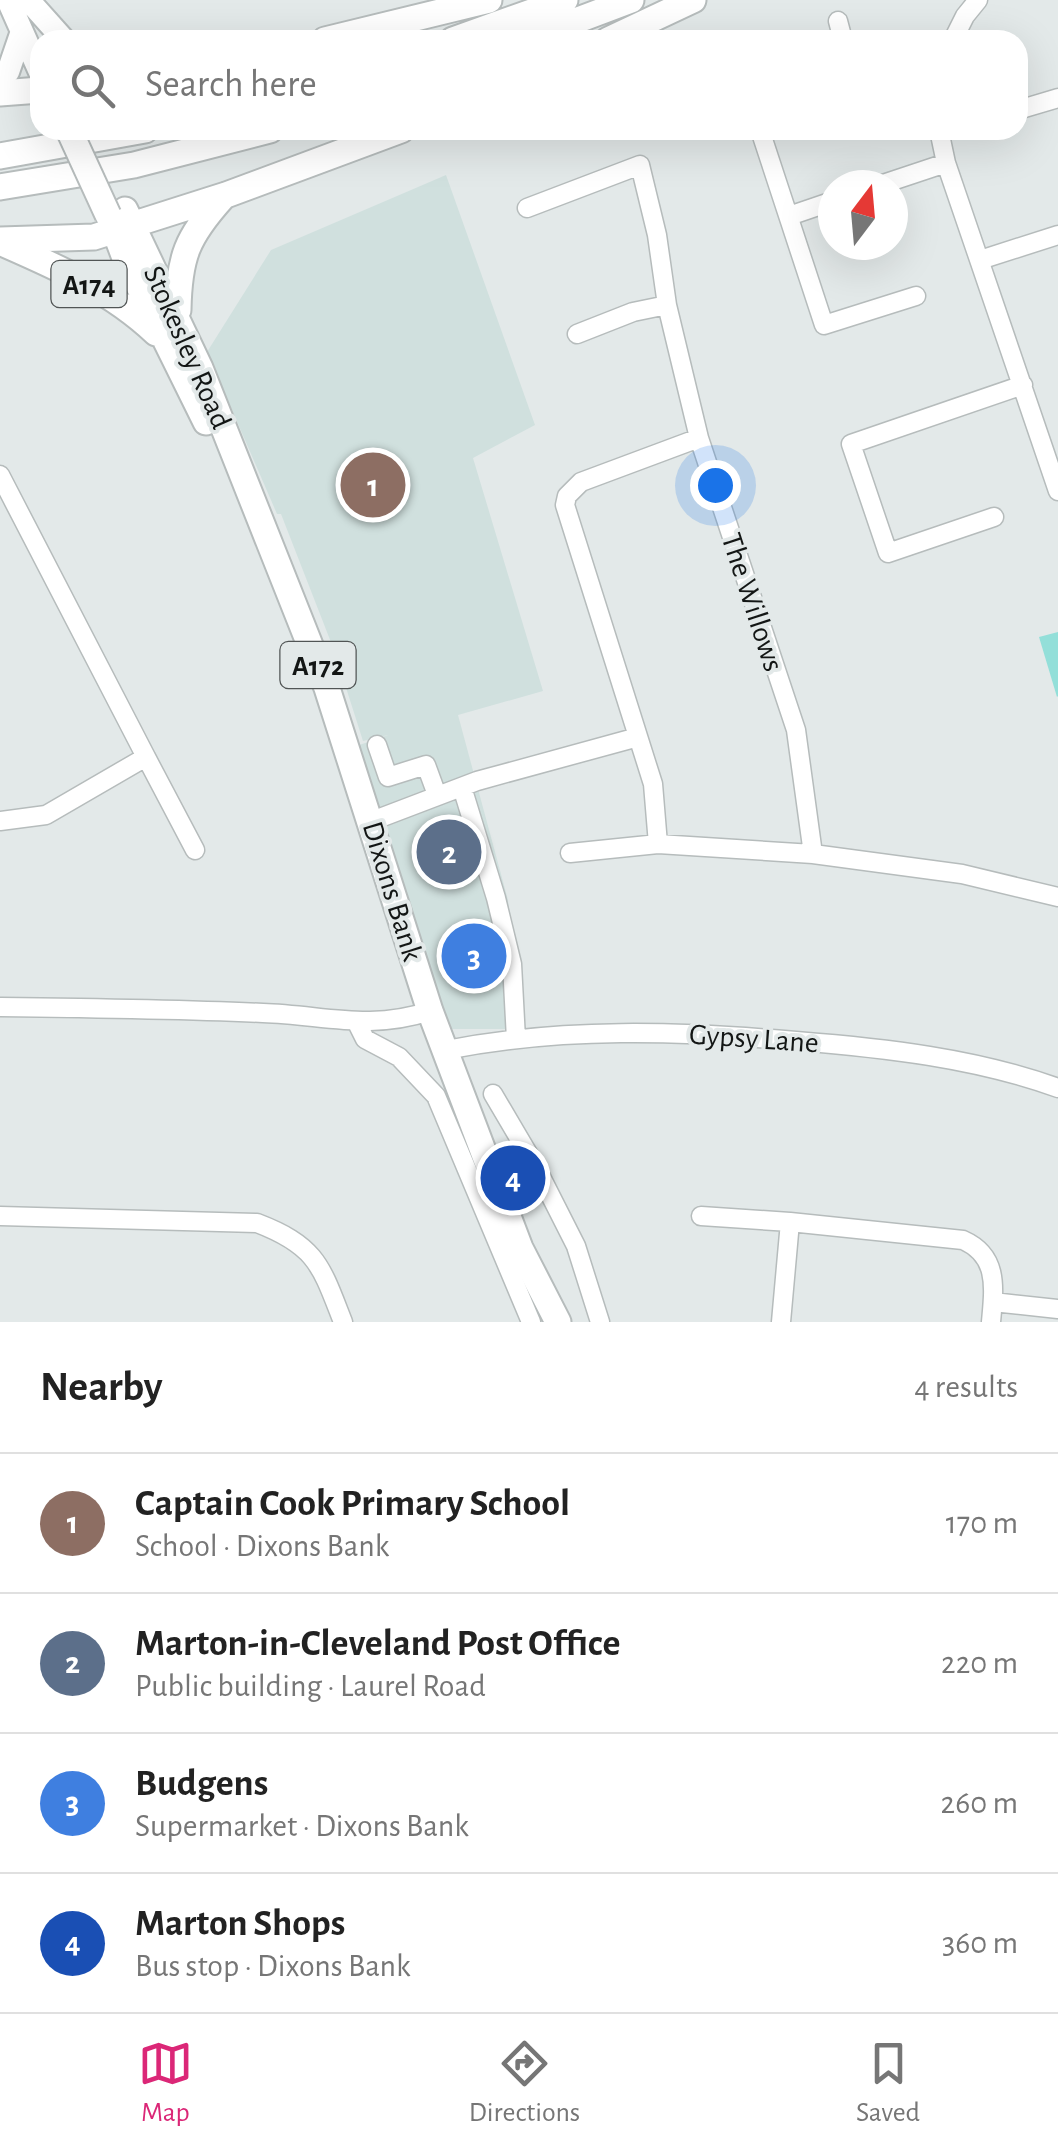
<!DOCTYPE html>
<html lang="en">
<head>
<meta charset="utf-8">
<style>
	:root { --surface:#fff; --page:#f2f2f2; --text:#222; --muted:#767676; --line:#e0e0e0; --accent:#db2777 }
	body { margin:0; font-family:"Alegreya Sans",sans-serif; background:var(--page); color:var(--text) }
	.compass { position:absolute; left:818px; top:170px; width:90px; height:90px; border-radius:50%; background:var(--surface); box-shadow:0 10px 40px #0002; rotate:16deg }
	.you { position:absolute; left:715px; top:485px; width:35px; height:35px; margin:-25px; border:8px solid #fff; border-radius:50%; background:#1a73e8; box-shadow:0 0 0 15px #1a73e833 }
	.badge { display:grid; place-items:center; width:65px; height:65px; border-radius:50%; background:var(--accent); color:#fff; font-size:32px; font-weight:700 }
	.pin { position:absolute; translate:-50% -50%; border:5px solid #fff; box-shadow:0 2px 10px #0006 }
	.list { margin:0; padding:0; list-style:none }
	h2 { display:flex; justify-content:space-between; align-items:center; height:130px; margin:0; padding:0 40px; font-size:42px }
	h2 small { font-size:32px; font-weight:400; color:var(--muted) }
	.list li { display:grid; grid-template-columns:65px 1fr auto; gap:30px; align-items:center; box-sizing:border-box; height:140px; padding:0 40px; border-top:2px solid var(--line) }
	.list b { display:block; font-size:38px; white-space:nowrap }
	.list p { margin:0; font-size:32px; white-space:nowrap; color:var(--muted) }
	.list em { font-size:32px; font-style:normal; color:var(--muted) }
	.icon { flex:none; width:55px; height:55px; fill:none; stroke:currentColor; stroke-width:2; stroke-linecap:round; stroke-linejoin:round }
	.map { position:relative; flex:none; width:1058px; height:1322px; overflow:hidden }
	.search { position:absolute; background:var(--surface); box-shadow:0 10px 40px #0002; left:30px; right:30px; top:30px; height:110px; display:flex; align-items:center; gap:25px; box-sizing:border-box; padding:0 35px; border-radius:30px; color:var(--muted); font-size:38px }
	.sheet { height:690px; background:var(--surface) }
	nav { display:flex; justify-content:space-around; align-items:center; box-sizing:border-box; height:140px; border-top:2px solid var(--line); background:var(--surface); font-size:28px; color:var(--muted) }
	nav a { display:grid; justify-items:center; gap:5px }
	nav .on { color:var(--accent) }
	.map>svg:first-child { display:block }
	.built { fill:#d0e0de }
	.green { fill:#93dfd9 }
	.lines { fill:none; stroke-linecap:round; stroke-linejoin:round }
	.minor-casing { stroke:#b6bcbc; stroke-width:21 }
	.major-casing { stroke:#b6bcbc; stroke-width:26 }
	.highway-casing { stroke:#b6bcbc; stroke-width:29 }
	.minor { stroke:#fff; stroke-width:18 }
	.major { stroke:#fff; stroke-width:22 }
	.highway { stroke:#fff; stroke-width:25 }
	.highway-bridge-casing { stroke:#b6bcbc; stroke-width:29; stroke-linecap:butt }
	.highway-bridge { stroke:#fff; stroke-width:25 }
	.labels { text-anchor:middle; stroke-width:8; stroke-linejoin:round; paint-order:stroke }
	.shield { fill:#e3e9e9; stroke:#515555; stroke-width:2.5 }
	.shield-label { font-size:28px; font-weight:bold; fill:#131615 }
	.street-label { font-size:30px; fill:#131615; stroke:#e3e9e9 }
</style>
</head>
<body>
<div class="map">
<svg width="1058" height="1322" viewBox="0 0 1058 1322">
	<rect width="100%" height="100%" fill="#e3e9e9"/>
	<path class="built" d="M446,175l89,250 -62,33 70,233 -85,24 50,185 10,129h-85l-88,-279 43,-15 -25,6 -29,-91 -53,-136h-4l-70,-162 64,-102z"/>
	<path class="green" d="M1058,632v64l-1,1 -18,-60z"/>
	<g class="lines">
		<g class="minor-casing">
			<path id="minor" d="M838,21l5,19
				M953,40l12,-24 13,-16
				M1018,110l40,-12
				M760,130l64,195 92,-29
				M939,130l7,33 112,328
				M880,185l66,-22
				M527,208l113,-43 17,70 10,70 32,133
				M789,216l44,-15
				M980,260l78,-25
				M577,334l56,-22 34,-7
				M0,475l146,282 -100,58 -46,6
				M994,517l-106,36 -37,-109 172,-59
				M377,745l11,32 38,-12 11,30
				M146,757l49,93
				M462,787l34,111 16,66 4,75
				M372,821l105,-40 161,-44
				M658,844l-5,-60 -88,-279 2,-9 14,-14 118,-44 97,292 17,124
				M570,853l88,-9 155,10 149,20 96,23
				M0,1007c88,1 175,2 263,6 61,2 106,18 167,-2
				M357,1023l8,16 34,18 37,39 95,226
				M446,1050c117,-23 233,-19 350,-9 88,7 179,17 262,47
				M493,1094l43,73 40,79 24,76
				M0,1216l257,7c60,23 64,43 86,99
				M701,1216l89,6
				M993,1302l65,7
				M781,1322l9,-100 173,18c36,16 31,48 28,82"/>
		</g>
		<g class="major-casing">
			<path id="major" d="M8,0l32,72
				M30,2l34,38
				M0,78l8,-6 13,-38"/>
		</g>
		<g class="highway-casing">
			<path id="highway" d="M325,40l164,-40
				M453,40l112,-40
				M525,40l106,-40
				M608,40l85,-40
				M0,93l40,-3
				M0,156l145,-26
				M0,187l134,-22 136,-35
				M125,210l75,158 127,320 103,323 90,237 38,74
				M110,218l15,40 81,164
				M0,240l94,-3 132,-42 175,-65
				M2,243c55,24 110,48 154,90
				M178,310c1,-53 9,-73 44,-112"/>
		</g>
		<use href="#minor" class="minor"/>
		<use href="#major" class="major"/>
		<use href="#highway" class="highway"/>
		<g class="highway-bridge-casing">
			<path id="highway-bridge" d="M69,130l39,85"/>
		</g>
		<use href="#highway-bridge" class="highway-bridge"/>
	</g>
	<g class="labels">
		<g class="shield">
			<rect x="51.5" y="261" width="75" height="46" rx="8"/>
			<rect x="280.5" y="642" width="75" height="46" rx="8"/>
		</g>
		<g class="shield-label">
			<text x="89" y="294">A174</text>
			<text x="318" y="675">A172</text>
		</g>
		<g class="street-label">
			<text transform="translate(188 347) rotate(66)" y="10">Stokesley Road</text>
			<text transform="translate(753 602) rotate(72)" y="10">The Willows</text>
			<text transform="translate(393 891) rotate(73)" y="10">Dixons Bank</text>
			<text transform="translate(754 1038) rotate(4)" y="10">Gypsy Lane</text>
		</g>
	</g>
</svg>
<svg class="compass" viewBox="-18 -18 36 36"><path d="M0-13l5 13h-10z" fill="#e53935"/><path d="M0 13l5-13h-10z" fill="#767676"/></svg>
<div class="you"></div>
<div class="pin badge" style="left:373px;top:485px;background:#8d6e63">1</div>
<div class="pin badge" style="left:449px;top:852px;background:#5c6f8a">2</div>
<div class="pin badge" style="left:474px;top:956px;background:#3f7fe0">3</div>
<div class="pin badge" style="left:513px;top:1178px;background:#1a4fb4">4</div>
<div class="search"><svg class="icon" aria-label="search" viewBox="0 0 24 24"><circle cx="10" cy="10" r="6"/><path d="M15 15l6 6"/></svg>Search here</div>
</div>
<section class="sheet">
<h2>Nearby<small>4 results</small></h2>
<ul class="list">
<li><span class="badge" style="background:#8d6e63">1</span><div><b>Captain Cook Primary School</b><p>School · Dixons Bank</p></div><em>170 m</em></li>
<li><span class="badge" style="background:#5c6f8a">2</span><div><b>Marton-in-Cleveland Post Office</b><p>Public building · Laurel Road</p></div><em>220 m</em></li>
<li><span class="badge" style="background:#3f7fe0">3</span><div><b>Budgens</b><p>Supermarket · Dixons Bank</p></div><em>260 m</em></li>
<li><span class="badge" style="background:#1a4fb4">4</span><div><b>Marton Shops</b><p>Bus stop · Dixons Bank</p></div><em>360 m</em></li>
</ul>
</section>
<nav>
<a class="on"><svg class="icon" aria-label="map" viewBox="0 0 24 24"><path d="M3 6l6-2 6 2 6-2v14l-6 2-6-2-6 2zM9 4v14M15 6v14"/></svg>Map</a>
<a><svg class="icon" aria-label="directions" viewBox="0 0 24 24"><path d="M12 3l9 9-9 9-9-9zM9 14v-3h6M13 9l2 2-2 2"/></svg>Directions</a>
<a><svg class="icon" aria-label="saved" viewBox="0 0 24 24"><path d="M7 4h10v16l-5-4-5 4z"/></svg>Saved</a>
</nav>
</body>
</html>
